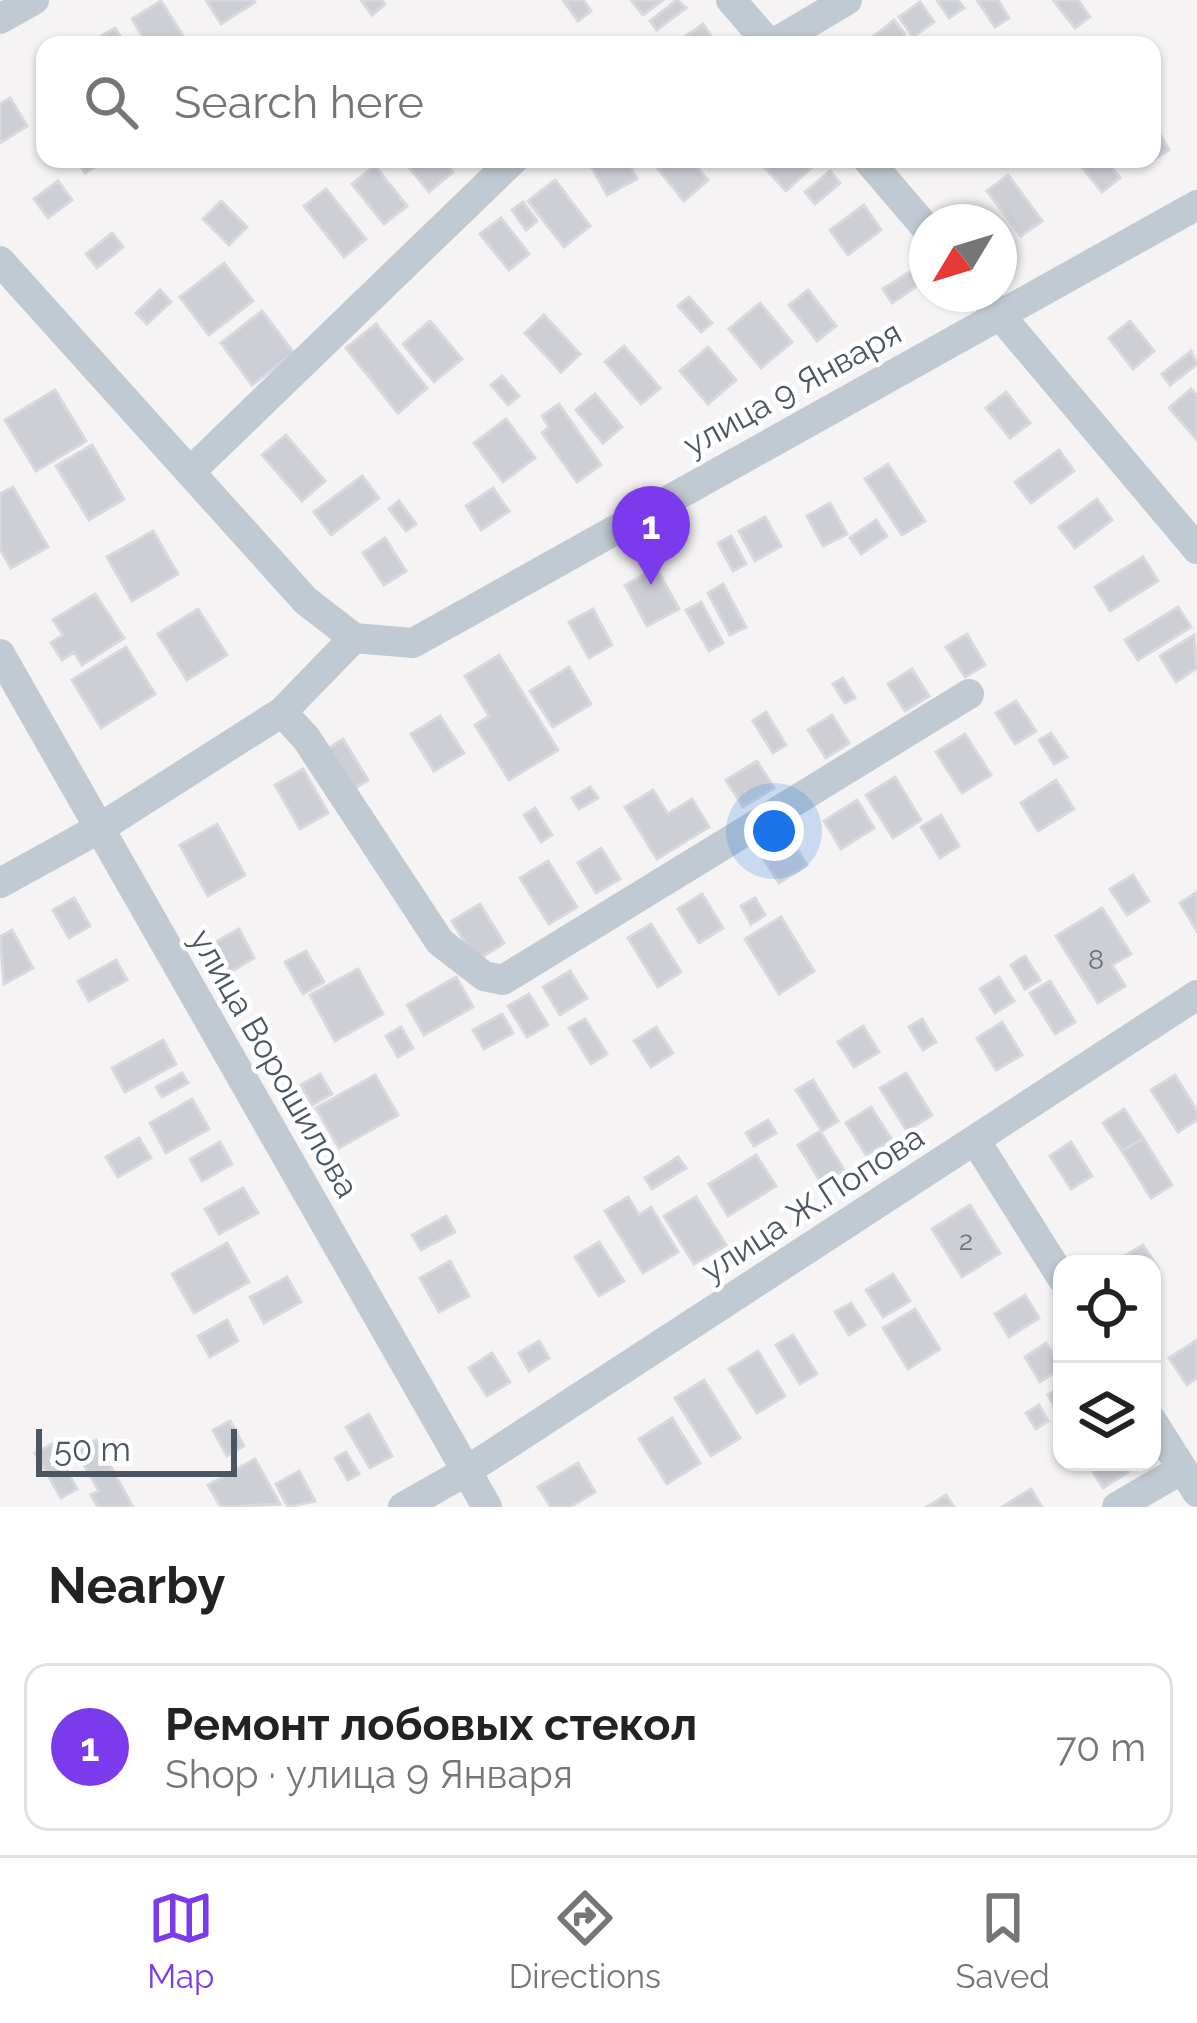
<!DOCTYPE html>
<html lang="en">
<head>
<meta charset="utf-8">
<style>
	:root { --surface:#fff; --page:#f2f2f2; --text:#222; --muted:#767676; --line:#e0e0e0; --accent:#7c3aed }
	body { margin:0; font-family:Raleway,sans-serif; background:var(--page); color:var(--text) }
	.controls { position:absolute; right:36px; bottom:36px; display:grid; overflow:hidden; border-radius:24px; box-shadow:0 3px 9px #0004 }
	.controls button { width:108px; height:108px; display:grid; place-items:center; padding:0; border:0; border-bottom:3px solid var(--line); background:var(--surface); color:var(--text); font:60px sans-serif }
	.compass { position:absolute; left:909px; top:204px; width:108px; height:108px; border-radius:50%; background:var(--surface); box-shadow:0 3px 9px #0004; rotate:232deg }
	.scale { position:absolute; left:36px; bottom:30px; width:201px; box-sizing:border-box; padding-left:12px; border:6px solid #4a5661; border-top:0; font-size:33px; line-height:42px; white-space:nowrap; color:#4a5661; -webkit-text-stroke:9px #fff; paint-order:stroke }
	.you { position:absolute; left:774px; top:831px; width:42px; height:42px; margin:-30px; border:9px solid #fff; border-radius:50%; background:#1a73e8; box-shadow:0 0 0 18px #1a73e833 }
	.badge { display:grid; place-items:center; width:78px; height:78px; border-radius:50%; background:var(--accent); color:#fff; font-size:39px; font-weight:700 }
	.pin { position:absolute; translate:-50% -99px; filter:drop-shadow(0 3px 6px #0008) }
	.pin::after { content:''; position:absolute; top:63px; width:42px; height:36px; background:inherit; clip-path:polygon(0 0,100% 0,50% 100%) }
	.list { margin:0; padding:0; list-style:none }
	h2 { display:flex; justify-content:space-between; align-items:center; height:156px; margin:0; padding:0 48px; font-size:51px }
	h2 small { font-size:39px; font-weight:400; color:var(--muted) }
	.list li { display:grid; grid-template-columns:78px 1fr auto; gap:36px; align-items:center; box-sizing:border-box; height:168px; margin:0 24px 24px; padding:0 24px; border:3px solid var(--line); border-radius:24px }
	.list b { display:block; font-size:45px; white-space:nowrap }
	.list p { margin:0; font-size:39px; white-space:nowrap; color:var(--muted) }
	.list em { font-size:39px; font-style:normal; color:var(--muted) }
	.icon { flex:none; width:66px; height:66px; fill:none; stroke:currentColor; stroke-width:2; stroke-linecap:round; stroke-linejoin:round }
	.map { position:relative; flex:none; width:1197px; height:1507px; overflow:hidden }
	.search { position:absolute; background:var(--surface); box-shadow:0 3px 9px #0004; left:36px; right:36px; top:36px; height:132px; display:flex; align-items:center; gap:30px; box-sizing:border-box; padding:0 42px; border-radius:24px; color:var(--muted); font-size:45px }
	.sheet { height:348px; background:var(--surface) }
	nav { display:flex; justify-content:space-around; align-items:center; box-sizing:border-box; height:168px; border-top:3px solid var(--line); background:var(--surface); font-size:33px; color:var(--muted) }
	nav a { display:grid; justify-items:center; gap:6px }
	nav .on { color:var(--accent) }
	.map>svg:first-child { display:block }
	.building { fill:#cdcfd5; stroke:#d7d9de; stroke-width:3 }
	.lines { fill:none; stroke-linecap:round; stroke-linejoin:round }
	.minor { stroke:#c1cad2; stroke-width:30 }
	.labels { text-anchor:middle; stroke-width:9; stroke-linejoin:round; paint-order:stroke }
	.number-label { font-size:27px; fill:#6b747e }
	.street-label { font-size:33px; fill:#4a5661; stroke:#fff }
</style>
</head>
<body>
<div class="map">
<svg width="1197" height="1507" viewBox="0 0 1197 1507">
	<rect width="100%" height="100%" fill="#f5f3f3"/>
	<path class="building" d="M206,0h48l1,2 -34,22z
		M361,0h21l3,4 -13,11z
		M563,0h20l8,11 -13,10z
		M631,0h32l-20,15z
		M677,0l9,8 -29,22 -7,-9z
		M937,0h21l6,8 -15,10z
		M977,0h21l11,18 -14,9z
		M1053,0h25l12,17 -15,11z
		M161,1l24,38 -9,6h-28l-16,-26z
		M920,2l14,20 -21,15 -14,-20z
		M894,20l11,14 -14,11h-28z
		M703,24l14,21h-44z
		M115,28l11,17h-21l-5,-8z
		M10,98l17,28 -27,17v-39z
		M1152,121l17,29 -15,9 -2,-2z
		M76,159h31l-22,14z
		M402,159h40l11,13 -24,20z
		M604,159h22l11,20 -30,16 -16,-29z
		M670,159h20l18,21 -24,21 -26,-32z
		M773,159h44l2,2 -33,30 -22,-24z
		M1075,159h30l15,19 -18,14z
		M375,166l32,40 -23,18 -32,-40z
		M830,171l10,12 -25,21 -10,-12z
		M1008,175l34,46 -21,15 -34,-45z
		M555,180l35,46 -26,21 -36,-46z
		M58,181l14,19 -24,18 -14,-19z
		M326,189l40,50 -22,18 -40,-51z
		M221,201l26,26 -18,18 -26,-26z
		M523,202l14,19 -11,9 -14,-20z
		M864,205l17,25 -33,25 -18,-25z
		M501,218l28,36 -20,16 -29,-36z
		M112,233l11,14 -26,21 -11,-14z
		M224,263l29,38 -44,34 -29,-38z
		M914,269l9,13 -31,21 -9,-14z
		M160,290l11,12 -24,22 -11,-11z
		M808,290l28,36 -19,15 -28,-36z
		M689,297l23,26 -11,9 -23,-26z
		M760,303l32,39 -31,26 -32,-39z
		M262,311l32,42 -42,32 -31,-42z
		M544,315l36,39 -19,18 -36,-39z
		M430,321l32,38 -28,23 -31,-38z
		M1130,321l24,30 -21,18 -24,-31z
		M376,324l51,64 -29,25 -52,-65z
		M624,346l36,42 -19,16 -36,-42z
		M708,347l28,33 -28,24 -28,-33z
		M1191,351l6,13 -27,21 -8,-11z
		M502,376l17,20 -11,9 -17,-20z
		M1191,389l6,7v44l-28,-32z
		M55,390l31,51 -50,30 -31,-51z
		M1006,392l24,31 -20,15 -24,-30z
		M595,394l27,33 -19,16 -27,-33z
		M559,404l42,61 -24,17 -35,-49 7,-6 -7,-11z
		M506,419l29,39 -32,24 -29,-39z
		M286,435l39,46 -23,20 -40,-46z
		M92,445l32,54 -35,21 -33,-54z
		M1059,450l15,21 -43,32 -16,-21z
		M888,464l37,57 -23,14 -37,-56z
		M362,476l17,22 -48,37 -17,-23z
		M13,487l35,60 -37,21 -11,-19v-55z
		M493,488l16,23 -28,19 -15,-24z
		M1097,499l15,21 -37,28 -16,-21z
		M399,501l17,23 -10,7 -17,-22z
		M830,503l17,31 -24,12 -16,-30z
		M765,517l16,29 -26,15 -16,-30z
		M876,520l11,16 -26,18 -11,-16z
		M153,531l25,43 -46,27 -25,-44z
		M731,536l15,28 -13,7 -15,-28z
		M385,538l21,33 -22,14 -21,-32z
		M1143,557l15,24 -48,30 -15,-24z
		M656,568l23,41 -32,17 -22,-41z
		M723,584l23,43 -16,8 -22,-42z
		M95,594l29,44 -42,27 -8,-13 -12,8 -11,-17 12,-8 -10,-15z
		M701,602l22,41 -14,8 -23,-41z
		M1178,607l13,20 -53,33 -13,-20z
		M198,609l29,46 -40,25 -29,-46z
		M593,609l19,36 -23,13 -20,-36z
		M967,634l18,31 -20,12 -19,-30z
		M1194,635l3,33 -21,14 -16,-26z
		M126,647l29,47 -54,34 -29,-48z
		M499,655l59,95 -49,30 -34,-55 14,-9 -24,-40z
		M569,667l22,37 -38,23 -23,-36z
		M912,669l17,27 -24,15 -17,-27z
		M843,678l12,20 -10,5 -12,-19z
		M1016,701l20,30 -21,13 -19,-31z
		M766,712l20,33 -13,8 -20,-32z
		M832,715l17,28 -23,15 -18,-28z
		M440,716l24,37 -30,18 -23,-37z
		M1051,733l16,24 -13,7 -15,-24z
		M965,734l26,41 -29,18 -26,-41z
		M343,739l25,41 -17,11 -25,-41z
		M757,761l17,27 -31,19 -17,-27z
		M303,769l25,44 -28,16 -25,-44z
		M895,777l26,43 -28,18 -27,-43z
		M1056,780l18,29 -36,22 -17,-28z
		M590,787l8,11 -19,11 -7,-11z
		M653,790l15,24 24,-15 17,28 -52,32 -32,-52z
		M857,800l17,28 -33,21 -17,-28z
		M535,808l17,27 -11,7 -17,-27z
		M941,815l18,31 -19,12 -19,-31z
		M217,824l28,51 -37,21 -28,-51z
		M792,840l15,25 -28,18 -16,-25z
		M601,848l19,31 -24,14 -18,-30z
		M548,861l29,46 -28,17 -29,-46z
		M1133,875l16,26 -22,14 -17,-26z
		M1197,892v39l-17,-28z
		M702,894l21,34 -24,15 -21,-34z
		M74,898l16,28 -21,12 -16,-28z
		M755,898l10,17 -14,9 -10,-18z
		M480,904l24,39 -28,18 -24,-40z
		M1102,908l29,46 -19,11 13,21 -27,17 -42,-67z
		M781,917l33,54 -35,23 -34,-55z
		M651,924l30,48 -23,15 -30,-49z
		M239,929l15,29 -29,17 -17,-29z
		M12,930l21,38 -29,16 -4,-47z
		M306,951l18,31 -21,12 -18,-32z
		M1025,956l15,24 -15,9 -14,-24z
		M116,960l11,20 -38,21 -11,-20z
		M358,969l25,45 -48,27 -25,-46z
		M570,971l17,27 -27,17 -17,-28z
		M456,977l17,30 -49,28 -17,-30z
		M999,977l15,24 -19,12 -15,-24z
		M1050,981l25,41 -20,12 -25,-41z
		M529,994l19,31 -21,12 -19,-31z
		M502,1014l11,19 -29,16 -11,-19z
		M585,1019l22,35 -16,10 -22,-36z
		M922,1019l14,23 -13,8 -14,-23z
		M1002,1022l20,33 -26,15 -19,-32z
		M863,1026l16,26 -25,15 -16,-25z
		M401,1027l12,21 -15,9 -12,-21z
		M656,1027l17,26 -22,14 -17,-26z
		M163,1040l13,24 -51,28 -13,-24z
		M182,1073l6,10 -26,14 -6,-10z
		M906,1073l26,42 -25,16 -27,-43z
		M320,1074l12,20 -20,11 -11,-20z
		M375,1075l23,40 -59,33 -23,-40z
		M1175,1075l22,36v9l-19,12 -27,-42z
		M813,1080l25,41 -16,10 -26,-41z
		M192,1099l17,30 -43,24 -16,-30z
		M871,1107l21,33 -26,15 -20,-32z
		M1124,1109l19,29 -21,13 -19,-28z
		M768,1120l8,13 -22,13 -8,-13z
		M820,1131l24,39 -22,14 -24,-39z
		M139,1138l12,20 -33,19 -12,-20z
		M1143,1138l29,47 -21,13 -29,-47z
		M220,1142l12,22 -30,17 -12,-22z
		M1071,1142l21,34 -21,13 -21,-33z
		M756,1155l20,31 -48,30 -19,-32z
		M678,1157l8,11 -34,21 -7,-11z
		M243,1188l15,25 -39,21 -14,-25z
		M628,1197l11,18 12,-8 27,45 -35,21 -38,-62z
		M696,1197l30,48 -32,19 -30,-48z
		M970,1205l30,48 -38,24 -30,-48z
		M446,1216l9,16 -34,18 -9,-15z
		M599,1242l25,39 -25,15 -24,-39z
		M227,1243l22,39 -55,31 -22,-39z
		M1143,1245l15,23 -6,4v-8h-41z
		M450,1261l19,35 -30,16 -19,-34z
		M893,1274l17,27 -27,16 -17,-27z
		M287,1277l14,25 -37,21 -14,-26z
		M1025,1295l14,23 -30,19 -14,-23z
		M851,1303l14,22 -16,10 -14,-23z
		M915,1309l25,40 -32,20 -25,-41z
		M227,1320l11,21 -28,16 -12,-21z
		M793,1335l24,39 -17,10 -24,-39z
		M1197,1340v38l-10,7 -18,-27z
		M539,1341l10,17 -20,13 -10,-18z
		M1046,1343l16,25 -22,14 -15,-25z
		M758,1351l27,45 -28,17 -28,-44z
		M492,1353l18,29 -23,14 -18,-28z
		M704,1380l36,58 -29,18 -36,-58z
		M1062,1386v33l-14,-24z
		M1039,1405l9,16 -12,8 -10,-16z
		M369,1414l23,42 -22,12 -24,-41z
		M672,1418l28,45 -33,21 -28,-45z
		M230,1421l14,25 -17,10 -14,-26z
		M96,1440l37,67h-35l-7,-12 8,-4 -23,-40z
		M52,1444l25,45 -16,9 -26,-45z
		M346,1452l13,22 -11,6 -13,-22z
		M255,1459l25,45 -59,3 -13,-22z
		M1087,1462h35l6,10 -25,16z
		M578,1463l17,29 -25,15h-19l-13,-20z
		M299,1471l16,30 -27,6 -12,-23z
		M1031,1489l11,18h-40z
		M946,1495l8,12h-27z"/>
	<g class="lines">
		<path class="minor" d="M731,0l39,45
			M0,19l34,-19
			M771,45l76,-45
			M867,159l60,70
			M0,261l306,340 48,37
			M982,294l215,255
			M191,471l323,-312
			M354,638l59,5 784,-438
			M0,654l487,853
			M282,712l24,26 134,204 44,34 19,4 466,-286
			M0,883l100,-55 182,-116 72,-74
			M975,1140l87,138
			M1152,1421l45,71
			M403,1507l62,-35 732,-477
			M1117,1507l65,-38"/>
	</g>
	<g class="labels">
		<g class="number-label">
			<text x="1096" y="969">8</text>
			<text x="966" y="1250">2</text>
		</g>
		<g class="street-label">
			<text transform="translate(792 388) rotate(-29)" y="12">улица 9 Января</text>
			<text transform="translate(275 1063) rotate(60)" y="12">улица Ворошилова</text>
			<text transform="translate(812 1203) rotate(-33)" y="12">улица Ж.Попова</text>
		</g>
	</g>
</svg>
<div class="controls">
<button><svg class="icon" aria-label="locate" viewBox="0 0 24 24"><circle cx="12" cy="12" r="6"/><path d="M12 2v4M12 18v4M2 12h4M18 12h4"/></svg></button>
<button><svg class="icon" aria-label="layers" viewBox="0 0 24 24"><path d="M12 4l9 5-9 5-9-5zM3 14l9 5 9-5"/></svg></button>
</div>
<svg class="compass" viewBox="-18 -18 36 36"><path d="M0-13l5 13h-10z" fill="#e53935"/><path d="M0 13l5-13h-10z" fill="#767676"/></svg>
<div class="scale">50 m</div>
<div class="you"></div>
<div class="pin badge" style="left:651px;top:585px">1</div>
<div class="search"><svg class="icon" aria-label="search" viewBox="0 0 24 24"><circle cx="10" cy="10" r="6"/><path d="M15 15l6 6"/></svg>Search here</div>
</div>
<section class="sheet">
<h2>Nearby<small></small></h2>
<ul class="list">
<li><span class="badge">1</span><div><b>Ремонт лобовых стекол</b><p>Shop · улица 9 Января</p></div><em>70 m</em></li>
</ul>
</section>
<nav>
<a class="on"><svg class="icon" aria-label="map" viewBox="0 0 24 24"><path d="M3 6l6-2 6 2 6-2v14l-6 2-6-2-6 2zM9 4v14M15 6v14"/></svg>Map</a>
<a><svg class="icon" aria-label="directions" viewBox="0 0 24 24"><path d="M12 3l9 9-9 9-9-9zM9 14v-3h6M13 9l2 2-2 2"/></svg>Directions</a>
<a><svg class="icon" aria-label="saved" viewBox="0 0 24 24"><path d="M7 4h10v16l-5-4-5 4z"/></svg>Saved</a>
</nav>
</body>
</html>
